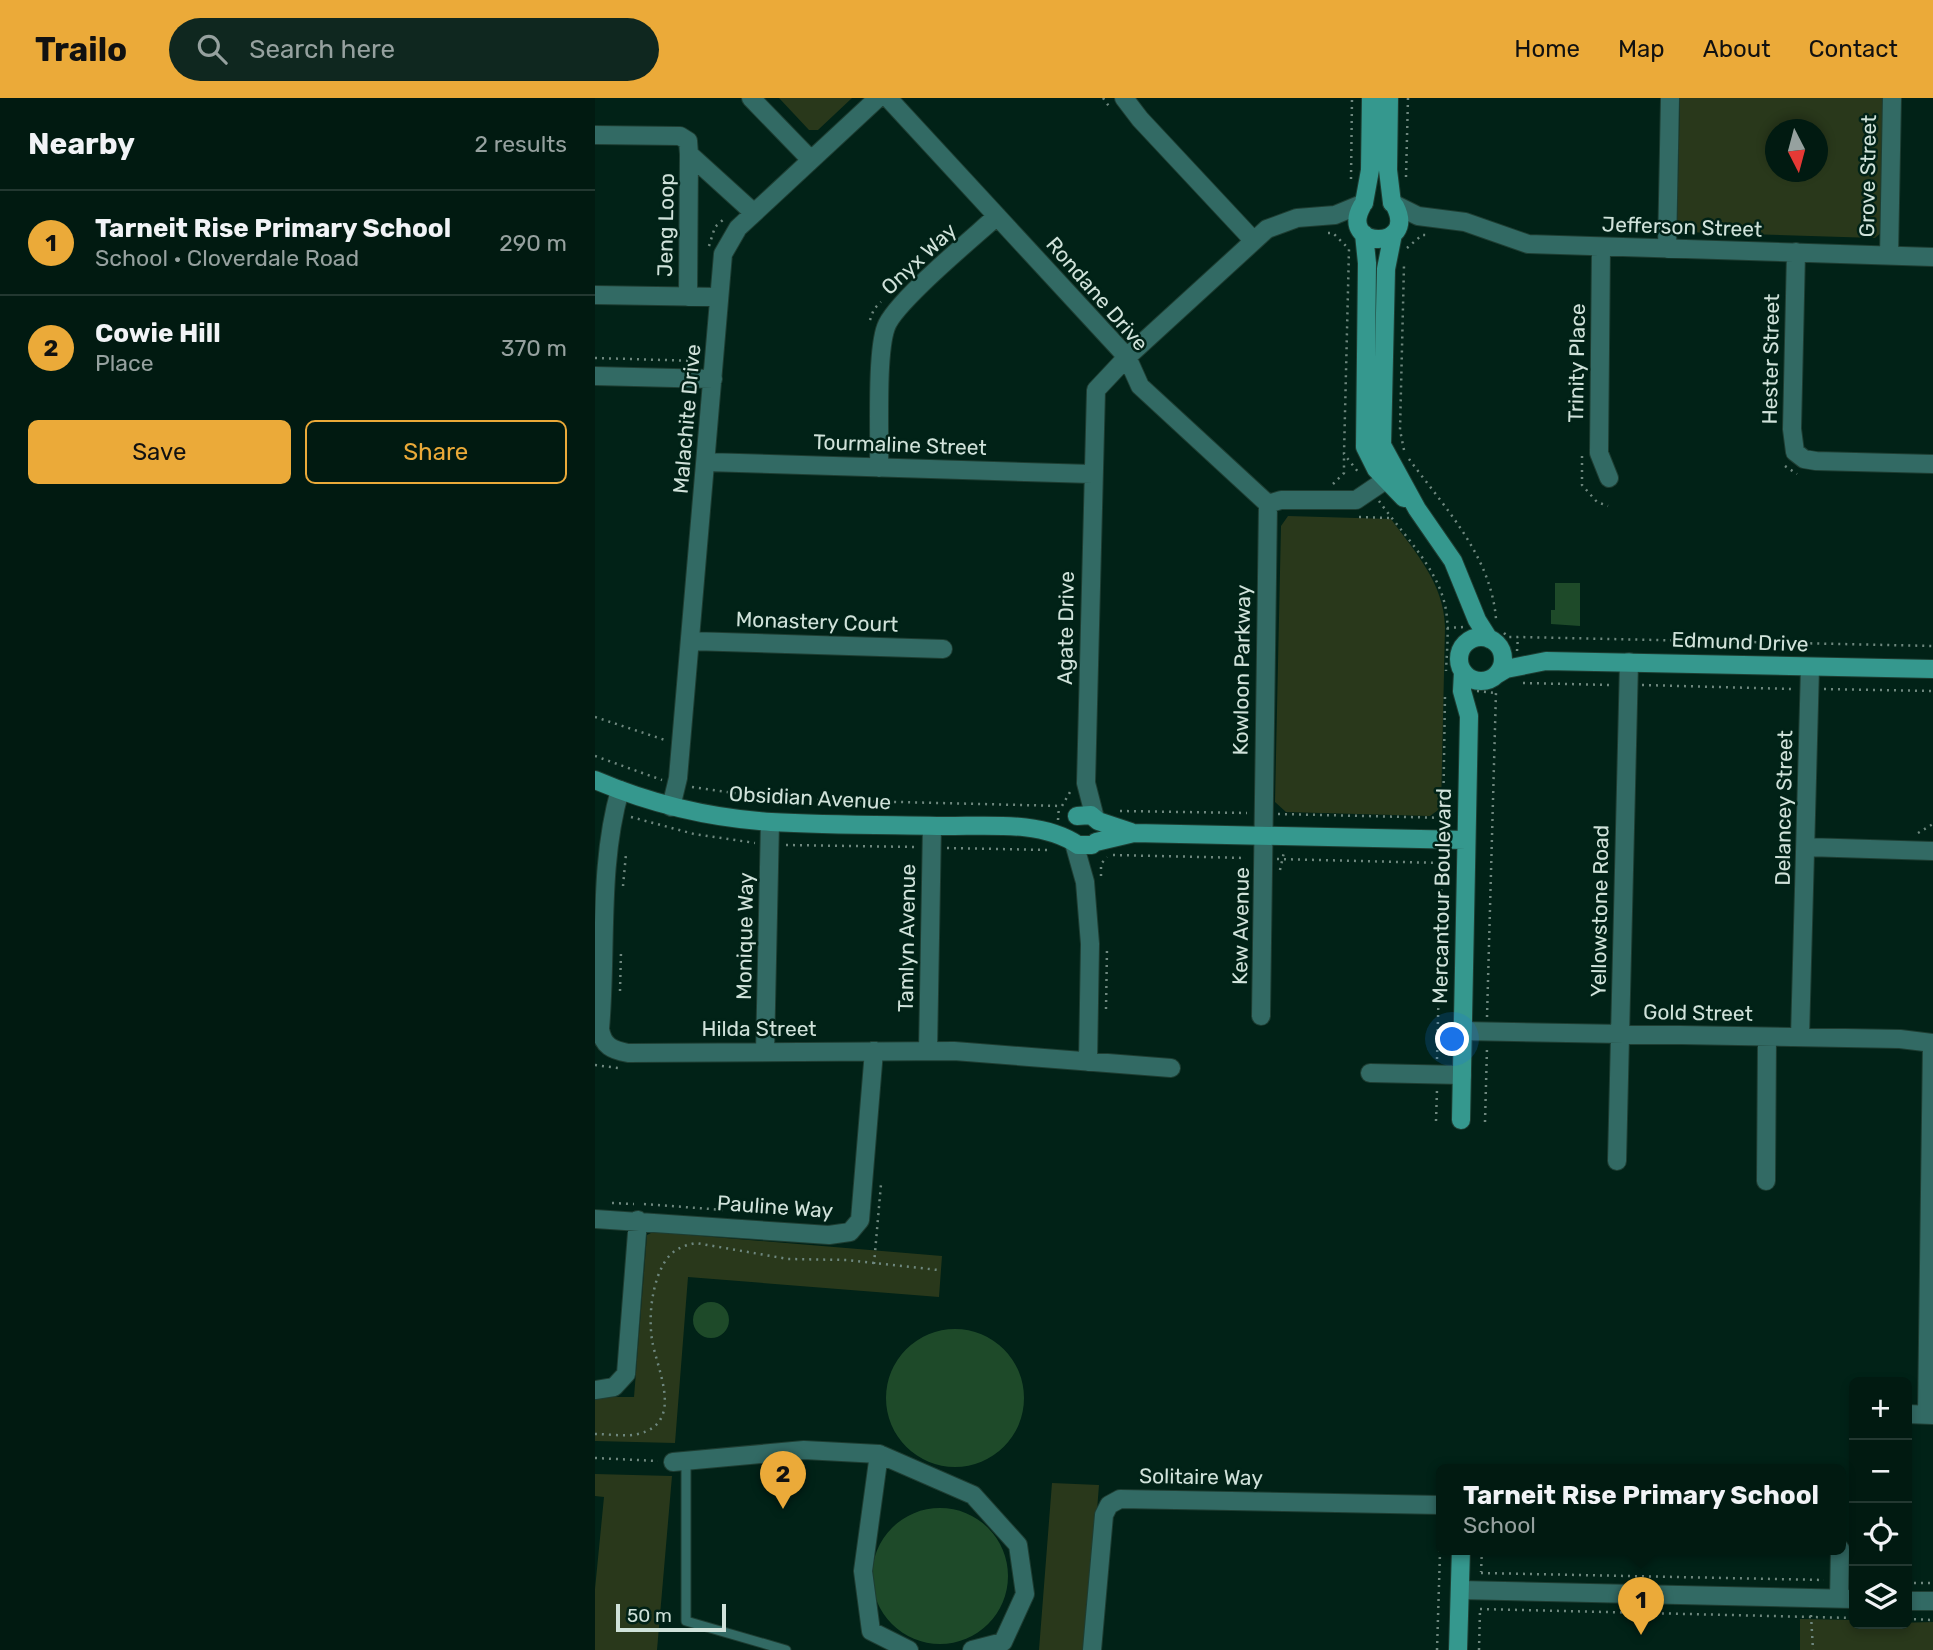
<!DOCTYPE html>
<html lang="en">
<head>
<meta charset="utf-8">
<style>
	:root { --surface:#011a11; --page:#0f271f; --text:#f1f3f6; --muted:#96a19f; --line:#233831; --accent:#ebaa39 }
	body { margin:0; font-family:Rubik,sans-serif; background:var(--page); color:var(--text) }
	.controls { position:absolute; right:21px; bottom:21px; display:grid; overflow:hidden; border-radius:10px; box-shadow:0 4px 10px #0003 }
	.controls button { width:63px; height:63px; display:grid; place-items:center; padding:0; border:0; border-bottom:2px solid var(--line); background:var(--surface); color:var(--text); font:35px sans-serif }
	.compass { position:absolute; left:1170px; top:21px; width:63px; height:63px; border-radius:50%; background:var(--surface); box-shadow:0 4px 10px #0003; rotate:174deg }
	.scale { position:absolute; left:21px; bottom:18px; width:110px; box-sizing:border-box; padding-left:7px; border:4px solid #d0e2da; border-top:0; font-size:19px; line-height:24px; white-space:nowrap; color:#d0e2da; -webkit-text-stroke:5px #012217; paint-order:stroke }
	.you { position:absolute; left:858px; top:942px; width:24px; height:24px; margin:-18px; border:5px solid #fff; border-radius:50%; background:#1a73e8; box-shadow:0 0 0 10px #1a73e833 }
	.badge { display:grid; place-items:center; width:46px; height:46px; border-radius:50%; background:var(--accent); color:#111; font-size:23px; font-weight:700 }
	.pin { position:absolute; translate:-50% -58px; filter:drop-shadow(0 2px 4px #0008) }
	.pin::after { content:''; position:absolute; top:37px; width:24px; height:21px; background:inherit; clip-path:polygon(0 0,100% 0,50% 100%) }
	.popup { position:absolute; left:841px; top:1366px; width:410px; height:91px; box-sizing:border-box; display:grid; place-content:center; border-radius:10px; background:var(--surface); filter:drop-shadow(0 2px 5px #0005); font-size:23px; white-space:nowrap; color:var(--muted) }
	.popup b { font-size:26px; color:var(--text) }
	.popup::after { content:''; position:absolute; left:50%; top:100%; margin-left:-14px; border:14px solid transparent; border-top-color:var(--surface) }
	.list { margin:0; padding:0; list-style:none }
	h2 { display:flex; justify-content:space-between; align-items:center; height:91px; margin:0; padding:0 28px; font-size:30px }
	h2 small { font-size:23px; font-weight:400; color:var(--muted) }
	.list li { display:grid; grid-template-columns:46px 1fr auto; gap:21px; align-items:center; box-sizing:border-box; height:105px; padding:0 28px; border-top:2px solid var(--line) }
	.list b { display:block; font-size:26px; white-space:nowrap }
	.list p { margin:0; font-size:23px; white-space:nowrap; color:var(--muted) }
	.list em { font-size:23px; font-style:normal; color:var(--muted) }
	.actions { display:flex; gap:14px; padding:21px 28px }
	.actions a { flex:1; padding:16px 0; border:2px solid var(--accent); border-radius:10px; text-align:center; font-size:24px; color:var(--accent) }
	.actions .main { background:var(--accent); color:#111 }
	.icon { flex:none; width:38px; height:38px; fill:none; stroke:currentColor; stroke-width:2; stroke-linecap:round; stroke-linejoin:round }
	.map { position:relative; flex:none; width:1338px; height:1552px; overflow:hidden }
	header { display:flex; align-items:center; gap:42px; box-sizing:border-box; height:98px; padding:0 35px; background:var(--accent); color:#111 }
	header strong { font-size:33px }
	nav { display:flex; gap:38px; margin-inline-start:auto; font-size:24px }
	.search { width:490px; height:63px; background:var(--page); display:flex; align-items:center; gap:18px; box-sizing:border-box; padding:0 24px; border-radius:38px; color:var(--muted); font-size:26px }
	main { display:flex }
	aside { flex:1; background:var(--surface) }
	.map>svg:first-child { display:block }
	.green { fill:#29381b; fill-rule:evenodd }
	.building { fill:#1e4a29 }
	.lines { fill:none; stroke-linecap:round; stroke-linejoin:round }
	.lane-casing { stroke:#1e3d32; stroke-width:11 }
	.street-casing { stroke:#1e3d32; stroke-width:20 }
	.secondary-casing { stroke:#1e3d32; stroke-width:20 }
	.path { stroke:#6e877e; stroke-width:2.5; stroke-dasharray:2 5; stroke-linecap:butt }
	.lane { stroke:#326a64; stroke-width:9 }
	.street { stroke:#326a64; stroke-width:18 }
	.secondary { stroke:#35988e; stroke-width:18 }
	.labels { text-anchor:middle; stroke-width:5; stroke-linejoin:round; paint-order:stroke }
	.street-label { font-size:21px; fill:#d0e2da; stroke:#012217 }
</style>
</head>
<body>
<header>
<strong>Trailo</strong>
<div class="search"><svg class="icon" aria-label="search" viewBox="0 0 24 24"><circle cx="10" cy="10" r="6"/><path d="M15 15l6 6"/></svg>Search here</div>
<nav><a>Home</a><a>Map</a><a>About</a><a>Contact</a></nav>
</header>
<main>
<aside>
<h2>Nearby<small>2 results</small></h2>
<ul class="list">
<li><span class="badge">1</span><div><b>Tarneit Rise Primary School</b><p>School · Cloverdale Road</p></div><em>290 m</em></li>
<li><span class="badge">2</span><div><b>Cowie Hill</b><p>Place</p></div><em>370 m</em></li>
</ul>
<div class="actions"><a class="main">Save</a><a>Share</a></div>
</aside>
<div class="map">
<svg width="1338" height="1552" viewBox="0 0 1338 1552">
	<rect width="100%" height="100%" fill="#012217"/>
	<path class="green" d="M184,0h73l-34,32h-9z
		M1085,0h205l-3,134 -7,6 -192,-6 -6,-7zM1181,32h42v42h-42z
		M693,418l103,3c24,33 53,64 54,108l-4,181 -11,8 -144,-4 -11,-10 6,-276z
		M58,1134l289,24 -3,41 -251,-20 -13,166 -80,-2v-44h39l13,-162z
		M0,1376l77,2 -15,174h-62v-61l9,-92 -9,-1z
		M457,1385l47,2 -13,165h-47z
		M1205,1521l54,1v4l79,-2v28h-133z"/>
	<path class="building" d="M960,485h25v43l-29,-2v-14h4z
		M98 1222a18 18 0 1 1 36 0a18 18 0 1 1-36 0Z
		M291 1300a69 69 0 1 1 138 0a69 69 0 1 1-138 0Z
		M277 1478a68 68 0 1 1 136 0a68 68 0 1 1-136 0Z"/>
	<g class="lines">
		<g class="lane-casing">
			<path id="lane" d="M91,1362v161l100,29"/>
		</g>
		<g class="street-casing">
			<path id="street" d="M156,0l60,62
				M293,0l239,259 13,29 128,118 13,-4h75l40,-27
				M529,0l16,21 113,121
				M0,37l85,1 8,5 1,13 65,59
				M797,105l26,13 47,6 63,22 405,13
				M1006,149l-2,206 10,25
				M1072,151l3,-151
				M1201,154l-4,177 3,23 9,7 12,2 117,3
				M1294,158l3,-158
				M0,197l124,2
				M93,199l1,-143
				M0,278l118,3
				M111,364l386,12
				M284,370c1,-33 -3,-114 7,-141 8,-24 88,-90 111,-111
				M95,543l253,8
				M25,692c-22,76 -13,160 -20,239 3,17 12,21 28,24l326,-2 217,17
				M76,709l7,-29 45,-524 15,-26 140,-130
				M500,720l-9,-35 10,-393 31,-33 140,-128 30,-11 38,-3 29,-12
				M479,745l11,39 5,62 -2,118
				M1211,749l127,4
				M666,918l7,-512
				M867,933l438,8 33,4
				M1205,939l10,-370
				M333,953l4,-225
				M170,954l5,-230
				M775,975l92,2
				M1022,1063l12,-499
				M1171,1083l1,-144
				M0,1121l234,16 21,-3 10,-12 14,-169
				M0,1292l19,-3 12,-13 12,-154
				M1312,1316l26,1
				M1332,1317l5,-372
				M284,1356l-16,117 8,60 38,19
				M78,1364l131,-12 75,4 94,41 45,50 7,49 -22,48 -31,8
				M865,1492l394,9
				M1244,1501l1,-50
				M1312,1503h26
				M497,1552l12,-135 5,-10 11,-6 321,6"/>
		</g>
		<g class="secondary-casing">
			<path id="secondary" d="M794,0l-1,72 4,33
				M769,105l6,-33 1,-72
				M767,108c-24,43 56,45 33,0
				M769,136l3,29 -2,184 11,22 28,29
				M798,136l-7,35 -4,176 35,64 36,52 24,59 12,19
				M864 561a22 22 0 1 1 44 0a22 22 0 1 1-44 0Z
				M901,577l10,-6 40,-8 387,8
				M0,682c56,24 115,38 176,42 55,3 111,3 166,4 45,1 103,-7 141,19h14
				M482,718l14,-1 7,6 33,11
				M501,744l38,-9 332,7
				M866,1022l8,-404 -7,-25 1,-19
				M863,1552l3,-101"/>
		</g>
		<path class="path" d="M508,0l8,11
			M811,79l2,-79
			M756,81l1,-81
			M733,135h5l16,16 -5,205 15,19
			M114,148l6,-19 9,-8
			M812,150l15,-13h8
			M275,222l4,-11 7,-7
			M0,260l103,3
			M809,352l-4,-20 4,-165
			M987,358v29l15,17 11,4
			M814,361c36,49 82,97 87,160
			M1190,368l12,8
			M738,386l11,-11v-19
			M784,403c22,31 55,63 65,100 6,22 3,47 2,70
			M764,419l32,1
			M852,530l18,-1
			M909,535l4,4h10l415,9
			M922,553l1,-14
			M928,585l88,2
			M1047,587l151,4
			M1229,591l109,2
			M882,593l18,2
			M0,619l70,23
			M0,658l67,24
			M97,689l83,12 287,7 8,-14
			M525,713l127,2
			M683,716l172,4
			M36,719l63,17 61,9
			M463,722l1,-14
			M848,727l2,-130
			M1323,735l15,-9
			M191,747l130,2
			M352,750l102,2
			M518,757l133,3
			M682,761l165,4
			M685,772l4,-18
			M506,778v-12l6,-7
			M28,788l3,-32
			M25,893l1,-39
			M511,911l1,-60
			M892,919l9,-325
			M842,961l5,-203
			M0,967l23,3
			M841,1023l1,-31
			M890,1024l2,-74
			M17,1105l22,1
			M49,1106l80,6
			M279,1166l7,-80
			M0,1336c14,0 30,3 43,0 47,-11 19,-64 14,-94 -3,-21 -1,-44 6,-64 8,-21 17,-29 38,-33l92,16 59,1 91,10
			M0,1360l63,3
			M881,1451h6l-1,23
			M886,1475l343,7
			M1312,1485h26
			M885,1511l374,9
			M1216,1517l2,35
			M1312,1521l26,1
			M842,1552l4,-130
			M884,1552l1,-40"/>
		<use href="#lane" class="lane"/>
		<use href="#street" class="street"/>
		<use href="#secondary" class="secondary"/>
	</g>
	<g class="labels">
		<g class="street-label">
			<text transform="translate(1273 78) rotate(-89)" y="7">Grove Street</text>
			<text transform="translate(71 127) rotate(-89)" y="7">Jeng Loop</text>
			<text transform="translate(1087 129) rotate(2)" y="7">Jefferson Street</text>
			<text transform="translate(324 161) rotate(-43)" y="7">Onyx Way</text>
			<text transform="translate(502 196) rotate(49)" y="7">Rondane Drive</text>
			<text transform="translate(1176 261) rotate(-89)" y="7">Hester Street</text>
			<text transform="translate(982 265) rotate(-89)" y="7">Trinity Place</text>
			<text transform="translate(92 321) rotate(-85)" y="7">Malachite Drive</text>
			<text transform="translate(305 347) rotate(2)" y="7">Tourmaline Street</text>
			<text transform="translate(222 524) rotate(2)" y="7">Monastery Court</text>
			<text transform="translate(471 530) rotate(-89)" y="7">Agate Drive</text>
			<text transform="translate(1145 544) rotate(2)" y="7">Edmund Drive</text>
			<text transform="translate(647 572) rotate(-89)" y="7">Kowloon Parkway</text>
			<text transform="translate(215 700) rotate(3)" y="7">Obsidian Avenue</text>
			<text transform="translate(1189 710) rotate(-89)" y="7">Delancey Street</text>
			<text transform="translate(847 798) rotate(-89)" y="7">Mercantour Boulevard</text>
			<text transform="translate(1005 813) rotate(-89)" y="7">Yellowstone Road</text>
			<text transform="translate(646 828) rotate(-89)" y="7">Kew Avenue</text>
			<text transform="translate(150 838) rotate(-89)" y="7">Monique Way</text>
			<text transform="translate(312 840) rotate(-89)" y="7">Tamlyn Avenue</text>
			<text transform="translate(1103 915) rotate(1)" y="7">Gold Street</text>
			<text x="164" y="938">Hilda Street</text>
			<text transform="translate(180 1109) rotate(4)" y="7">Pauline Way</text>
			<text transform="translate(606 1379) rotate(1)" y="7">Solitaire Way</text>
		</g>
	</g>
</svg>
<div class="controls">
<button>+</button>
<button>−</button>
<button><svg class="icon" aria-label="locate" viewBox="0 0 24 24"><circle cx="12" cy="12" r="6"/><path d="M12 2v4M12 18v4M2 12h4M18 12h4"/></svg></button>
<button><svg class="icon" aria-label="layers" viewBox="0 0 24 24"><path d="M12 4l9 5-9 5-9-5zM3 14l9 5 9-5"/></svg></button>
</div>
<svg class="compass" viewBox="-18 -18 36 36"><path d="M0-13l5 13h-10z" fill="#e53935"/><path d="M0 13l5-13h-10z" fill="#96a19f"/></svg>
<div class="scale">50 m</div>
<div class="you"></div>
<div class="pin badge" style="left:1046px;top:1537px">1</div>
<div class="popup"><b>Tarneit Rise Primary School</b>School</div>
<div class="pin badge" style="left:188px;top:1411px">2</div>
</div>
</main>
</body>
</html>
